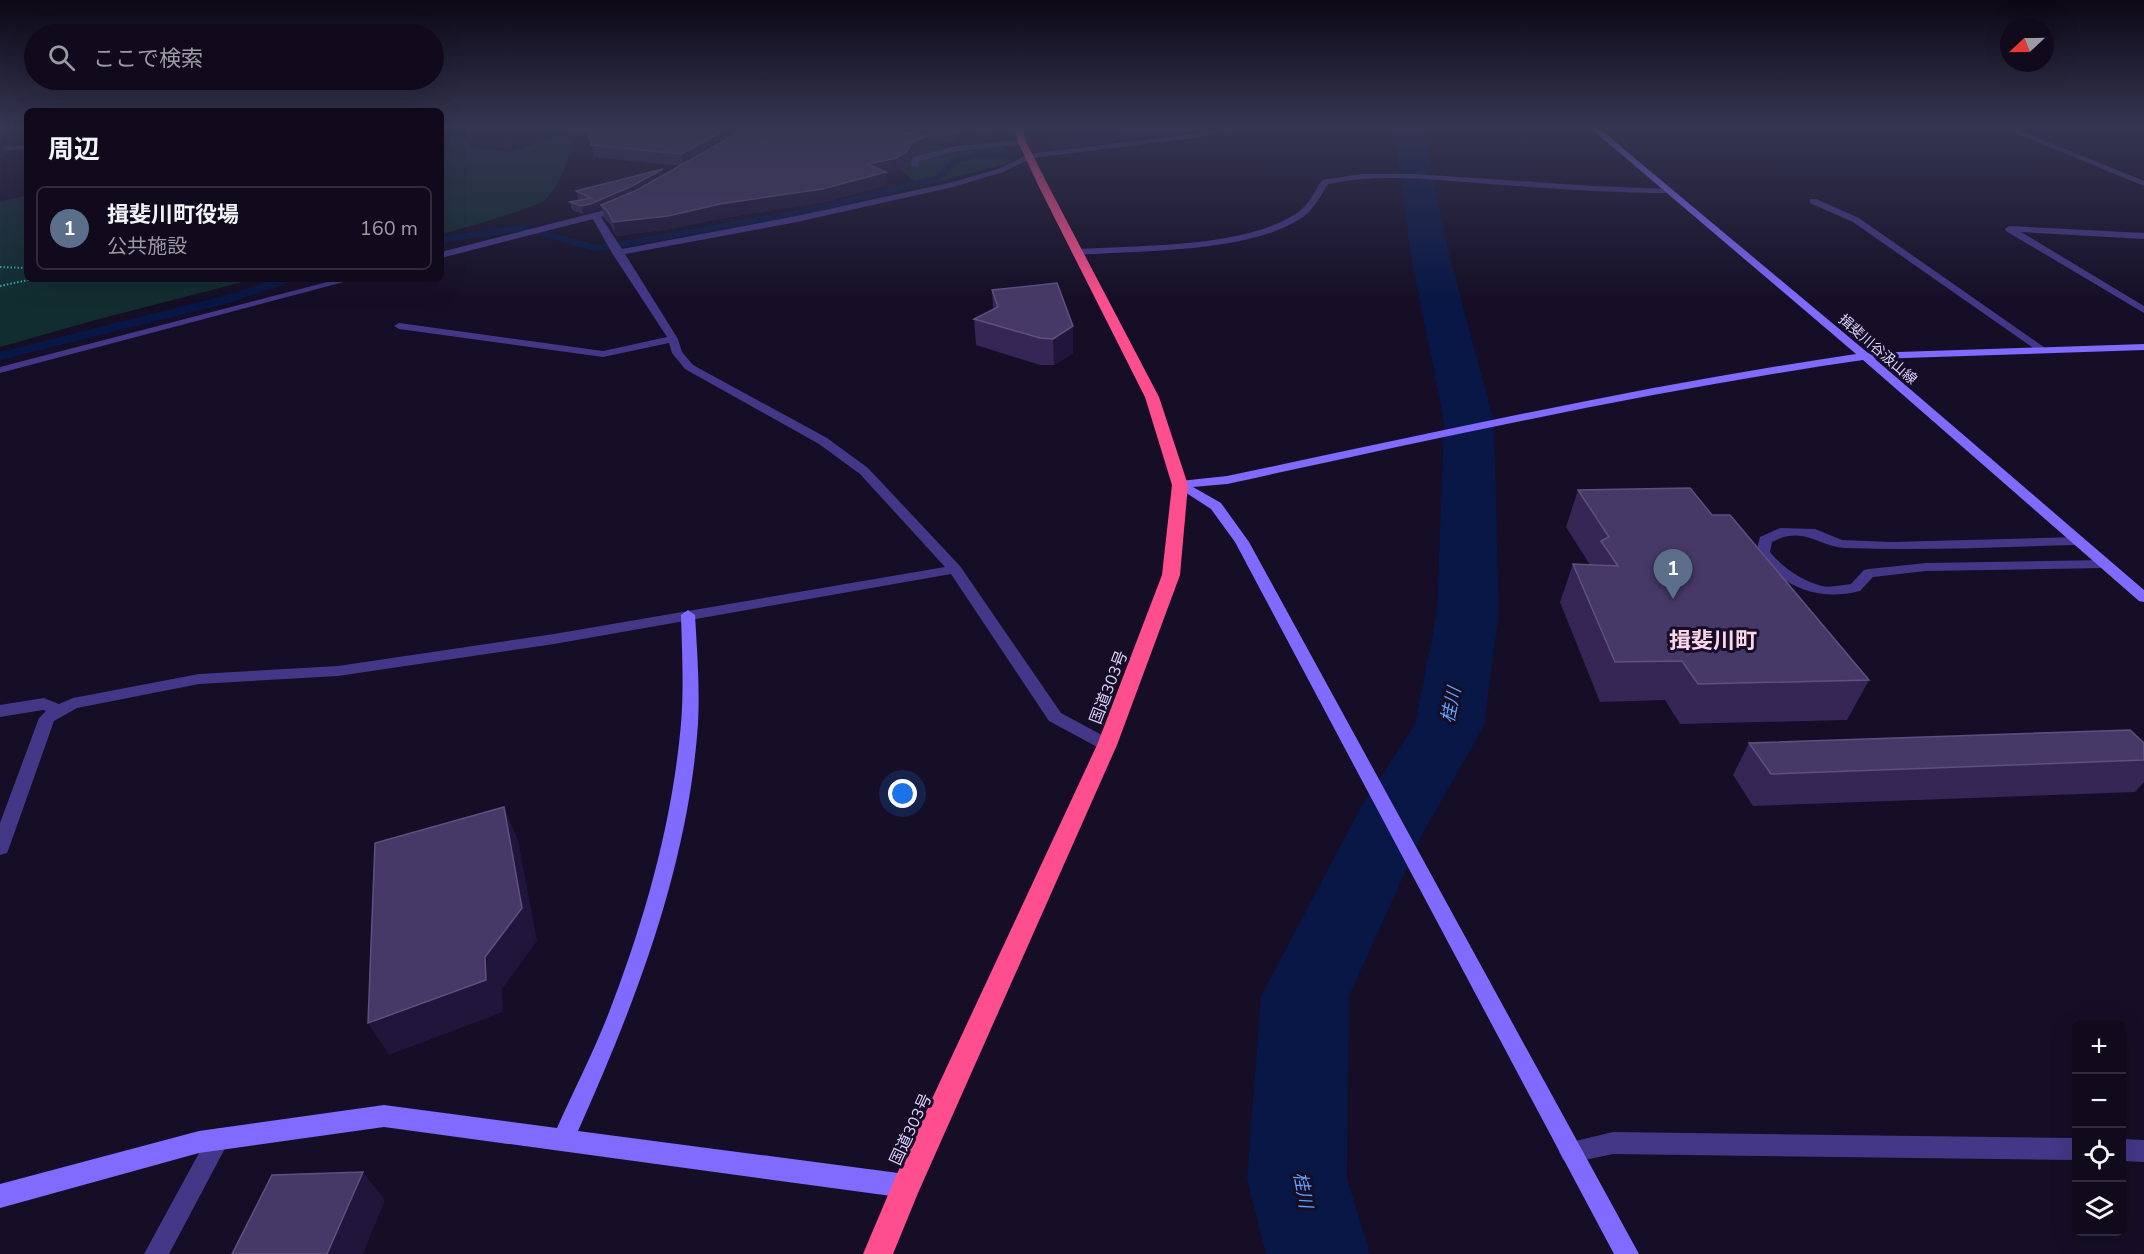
<!DOCTYPE html>
<html lang="ja">
<head>
<meta charset="utf-8">
<style>
	:root { --surface:#100a1c; --page:#191325; --text:#f1f3f6; --muted:#9c9aa3; --line:#302b3b; --accent:#00c5fe }
	body { margin:0; font-family:"Nunito Sans","Noto Sans JP",sans-serif; background:var(--page); color:var(--text) }
	.controls { position:absolute; right:18px; bottom:18px; display:grid; overflow:hidden; border-radius:9px; box-shadow:0 6px 24px #0002 }
	.controls button { width:54px; height:54px; display:grid; place-items:center; padding:0; border:0; border-bottom:2px solid var(--line); background:var(--surface); color:var(--text); font:30px sans-serif }
	.compass { position:absolute; left:2000px; top:18px; width:54px; height:54px; border-radius:50%; background:var(--surface); box-shadow:0 6px 24px #0002; rotate:248deg }
	.you { position:absolute; left:903px; top:794px; width:21px; height:21px; margin:-15px; border:4px solid #fff; border-radius:50%; background:#1a73e8; box-shadow:0 0 0 9px #1a73e833 }
	.badge { display:grid; place-items:center; width:39px; height:39px; border-radius:50%; background:var(--accent); color:#fff; font-size:20px; font-weight:700 }
	.pin { position:absolute; translate:-50% -50px; filter:drop-shadow(0 2px 3px #0008) }
	.pin::after { content:''; position:absolute; top:32px; width:21px; height:18px; background:inherit; clip-path:polygon(0 0,100% 0,50% 100%) }
	.list { margin:0; padding:0; list-style:none }
	h2 { display:flex; justify-content:space-between; align-items:center; height:78px; margin:0; padding:0 24px; font-size:26px }
	h2 small { font-size:20px; font-weight:400; color:var(--muted) }
	.list li { display:grid; grid-template-columns:39px 1fr auto; gap:18px; align-items:center; box-sizing:border-box; height:84px; margin:0 12px 12px; padding:0 12px; border:2px solid var(--line); border-radius:9px }
	.list b { display:block; font-size:22px; white-space:nowrap }
	.list p { margin:0; font-size:20px; white-space:nowrap; color:var(--muted) }
	.list em { font-size:20px; font-style:normal; color:var(--muted) }
	.icon { flex:none; width:33px; height:33px; fill:none; stroke:currentColor; stroke-width:2; stroke-linecap:round; stroke-linejoin:round }
	.map { position:relative; flex:none; width:2144px; height:1254px; overflow:hidden }
	.search { position:absolute; background:var(--surface); box-shadow:0 6px 24px #0002; left:24px; top:24px; width:420px; height:66px; display:flex; align-items:center; gap:15px; box-sizing:border-box; padding:0 21px; border-radius:33px; color:var(--muted); font-size:22px }
	.panel { position:absolute; background:var(--surface); box-shadow:0 6px 24px #0002; left:24px; top:108px; width:420px; height:174px; border-radius:9px }
	.map>svg:first-child { display:block }
	.green { fill:#112d30 }
	.lines { fill:none; stroke-linecap:round; stroke-linejoin:round }
	.stream-far1 { stroke:#081745; stroke-width:6 }
	.stream { stroke:#081745; stroke-width:8 }
	.river { fill:#081745; fill-rule:evenodd }
	.path { stroke:#2ab3bc; stroke-width:2; stroke-dasharray:1.5 2; stroke-linecap:butt }
	.lane { fill:#443787; fill-rule:evenodd }
	.street { fill:#443787; fill-rule:evenodd }
	.secondary { fill:#806aff; fill-rule:evenodd }
	.highway { fill:#ff4e8d; fill-rule:evenodd }
	.wall { fill:#352655 }
	.shaded-wall { fill:#20153a }
	.building { fill:#473967; stroke:#5e517f; stroke-width:1.5 }
	.labels { text-anchor:middle; stroke-width:6; stroke-linejoin:round; paint-order:stroke }
	.far-street-label { font-size:14px; fill:#ddd3ff; stroke:#150e26 }
	.street-label { font-size:16px; fill:#ddd3ff; stroke:#150e26 }
	.water-label { font-size:18px; font-style:italic; fill:#61a2ff; stroke:#150e26 }
	.district-label { font-size:22px; font-weight:bold; fill:#ffd5eb; stroke:#150e26 }
</style>
</head>
<body>
<div class="map">
<svg width="2144" height="1254" viewBox="0 0 2144 1254">
	<rect width="100%" height="100%" fill="#150e26"/>
	<path class="green" d="M458,130l14,18 38,4 57,-18 6,12c-7,17 -13,39 -27,53 -9,9 -88,31 -105,35v-101z
		M904,142l62,7 38,-3 6,17 -90,23 -38,-32z
		M27,196v83h227l-162,42 -92,26v-146z"/>
	<g class="lines">
		<path class="stream-far1" d="M1055,146l151,-21
			M441,240l82,-12 73,20 27,-4 181,-32 134,-34 19,-18 27,-6 22,1"/>
		<path class="stream" d="M0,356l232,-58 55,-19"/>
		<path class="river" d="M1393,125h30l25,125 46,172 5,190 -15,114 -60,105 -75,165 -2,182 23,76h-104l-19,-76 14,-182 100,-189 54,-83 22,-112 7,-190 -34,-172z"/>
		<path class="path" d="M441,132l20,-7
			M441,142v19
			M0,267l27,1
			M0,286l33,-7"/>
		<path class="lane" d="M1022,140l3,4 -69,7 -36,10 -3,6 -7,-2 4,-8 42,-11z
			M27,145v4l-27,2v-4z
			M1780,528l35,1 27,11 49,2 185,-5 7,4 -7,4c-77,2 -153,6 -230,3 -28,-1 -42,-23 -74,-6l-2,10c12,15 32,29 52,34 8,2 20,-1 29,-2l13,-14 5,-1 57,-6 178,-3 7,4 -7,4 -178,3 -53,6 -13,14c-42,11 -79,-4 -104,-39l4,-15z
			M219,1128l8,3 3,8 -61,115h-25l67,-123z"/>
		<path class="street" d="M1234,125h14l-47,12 -169,21 -29,14 -50,15 -156,35 -172,32 53,85 4,13 11,13 134,73 41,30 92,98 101,147 52,28 2,4 -2,4h-12l-52,-28 -98,-147 -397,70 -216,32 -139,8 -122,24 -23,13 -45,127 -2,5 -7,2v-32l39,-105 7,-7 -3,-1 -43,7v-12l44,-7 15,6 14,-6 126,-24 139,-8 216,-32 391,-67 -85,-93 -41,-30 -134,-75 -13,-16 -3,-10 -66,14 -204,-28 -5,-3 5,-3 204,28 64,-14 -55,-84 -19,-34 -152,39v-6l164,-42 4,3 -8,4 21,32 175,-33 156,-34 45,-13 32,-15 171,-21z
			M1996,125h10l138,56v5z
			M27,128v4l-27,1v-4z
			M1361,174h55l178,12 74,3 4,2 -4,2c-60,0 -120,-5 -179,-9 -54,-4 -108,-11 -161,0 -7,11 -14,25 -25,33 -52,36 -161,33 -224,38l-5,-3 5,-3c62,-4 166,-1 218,-36 11,-7 18,-22 25,-33z
			M1810,199h6l43,19 189,132 -5,3 -4,-1 -186,-130 -43,-19z
			M2009,226l135,7v6l-123,-7 123,74v7l-138,-82 -1,-2z
			M339,279h16l-355,94v-6z
			M1613,1132l463,6v22l-463,-6 -42,9 -8,-3 -4,-8 4,-8z
			M2122,1139l22,1v22l-22,-1z"/>
		<path class="secondary" d="M1587,125h8l273,228 276,-9v6l-269,9 269,231v12l-5,-1 -276,-241c-214,31 -425,78 -636,124l-34,3 28,16 28,39 390,712h-25l-379,-712 -24,-33 -37,-24 6,-4 47,-5c209,-44 418,-91 629,-122z
			M688,610l7,5c2,36 5,72 3,109 -10,143 -62,277 -120,407l328,43 8,4 4,8 -4,8 -8,4 -522,-71 -185,26 -199,55v-24l199,-53 185,-26 173,23c16,-36 34,-71 49,-108 37,-94 66,-194 75,-296 3,-36 1,-72 0,-109z"/>
		<path class="highway" d="M1014,125h8l4,17 23,45 110,210 29,88 -8,90 -63,170 -199,448 -25,61h-30l33,-78 201,-431 65,-170 10,-90 -27,-88 -106,-210 -21,-45z"/>
	</g>
	<path class="wall" d="M528,125h462l1,3v12l-37,4 -7,-3 -18,-2 1,9 -17,7 -4,8 -11,7 -12,3 1,12 -63,17 -101,16 -53,11 -54,7 -5,-11 -7,-7 -2,-10 -10,4 -9,2 -11,-4 -2,-8 10,-2 -2,-1 -2,-8 87,-22 1,6 16,-9 -86,-9 -5,-25z
		M992,290l81,36v27l-19,12h-14l-64,-20 -2,-26 19,-10z
		M1578,490l134,25 157,165 -22,40 -167,4 -15,-24 -65,2 -40,-100 13,-38 17,1 -24,-38z
		M1749,743h395v39l-9,10 -382,14 -20,-31z"/>
	<path class="shaded-wall" d="M12,125h8l5,9 -9,10 -13,1 4,8 -7,7v-30z
		M734,125h24l-74,41 -3,-12z
		M906,126l1,12 -4,-7z
		M991,128v12l-37,4 -1,-12z
		M929,135l1,13 -17,7 -4,8 -11,7 -12,3 1,12 -63,17 -101,16 -53,11 -54,7 -3,-14 255,-58z
		M663,169l2,8 -33,18 -31,10 1,3 -10,4 -9,2 -2,-8z
		M1073,326v27l-19,12 -1,-26z
		M504,807l14,33 19,101 -35,48 1,23 -114,43 -21,-32 117,-66z
		M363,1172l22,28 -22,54h-36z"/>
	<path class="building" d="M0,125h12l-4,4 -8,1z
		M587,125h147l-53,29 -90,-9z
		M752,125h237l2,3 -38,4 -7,-3 -40,-3 -3,5 2,2 24,2 -17,7 -4,8 -11,8 -29,6 18,8 -64,17 -102,15 -52,12 -55,6 -5,-10 -7,-7 36,-15z
		M663,169l-33,18 -40,17 -9,2 -11,-4 21,-4 -15,-7z
		M1057,283l16,43 -20,13 -13,-1 -66,-19 24,-12 -6,-17z
		M1690,488l22,27h18l139,165 -171,4 -16,-23 -67,1 -42,-98 45,2 -17,-25 8,-4 -31,-47z
		M2130,730l14,13v17l-373,14 -22,-31z
		M504,807l18,101 -37,49 1,23 -118,43 7,-180z
		M363,1172l-36,82h-95l40,-79z"/>
	<linearGradient id="sky" x2="0" y2="1"><stop stop-color="#0c0815"/><stop offset="0.42" stop-color="#353652"/><stop offset="1" stop-color="#353652" stop-opacity="0"/></linearGradient>
	<rect width="2144" height="301" fill="url(#sky)"/>
	<g class="labels">
		<g class="far-street-label">
			<text transform="translate(1878 349) rotate(41)" y="5">揖斐川谷汲山線</text>
		</g>
		<g class="street-label">
			<text transform="translate(1108 687) rotate(-69)" y="6">国道303号</text>
			<text transform="translate(910 1129) rotate(-65)" y="6">国道303号</text>
		</g>
		<g class="water-label">
			<text transform="translate(1451 705) rotate(-78)" y="6">桂川</text>
			<text transform="translate(1303 1190) rotate(79)" y="6">桂川</text>
		</g>
		<g class="district-label">
			<text x="1713" y="648">揖斐川町</text>
		</g>
	</g>
</svg>
<div class="controls">
<button>+</button>
<button>−</button>
<button><svg class="icon" aria-label="locate" viewBox="0 0 24 24"><circle cx="12" cy="12" r="6"/><path d="M12 2v4M12 18v4M2 12h4M18 12h4"/></svg></button>
<button><svg class="icon" aria-label="layers" viewBox="0 0 24 24"><path d="M12 4l9 5-9 5-9-5zM3 14l9 5 9-5"/></svg></button>
</div>
<svg class="compass" viewBox="-18 -18 36 36"><path d="M0-13l5 13h-10z" fill="#e53935"/><path d="M0 13l5-13h-10z" fill="#9c9aa3"/></svg>
<div class="you"></div>
<div class="pin badge" style="left:1673px;top:599px;background:#5c6f8a">1</div>
<div class="search"><svg class="icon" aria-label="search" viewBox="0 0 24 24"><circle cx="10" cy="10" r="6"/><path d="M15 15l6 6"/></svg>ここで検索</div>
<section class="panel">
<h2>周辺<small></small></h2>
<ul class="list">
<li><span class="badge" style="background:#5c6f8a">1</span><div><b>揖斐川町役場</b><p>公共施設</p></div><em>160 m</em></li>
</ul>
</section>
</div>
</body>
</html>
